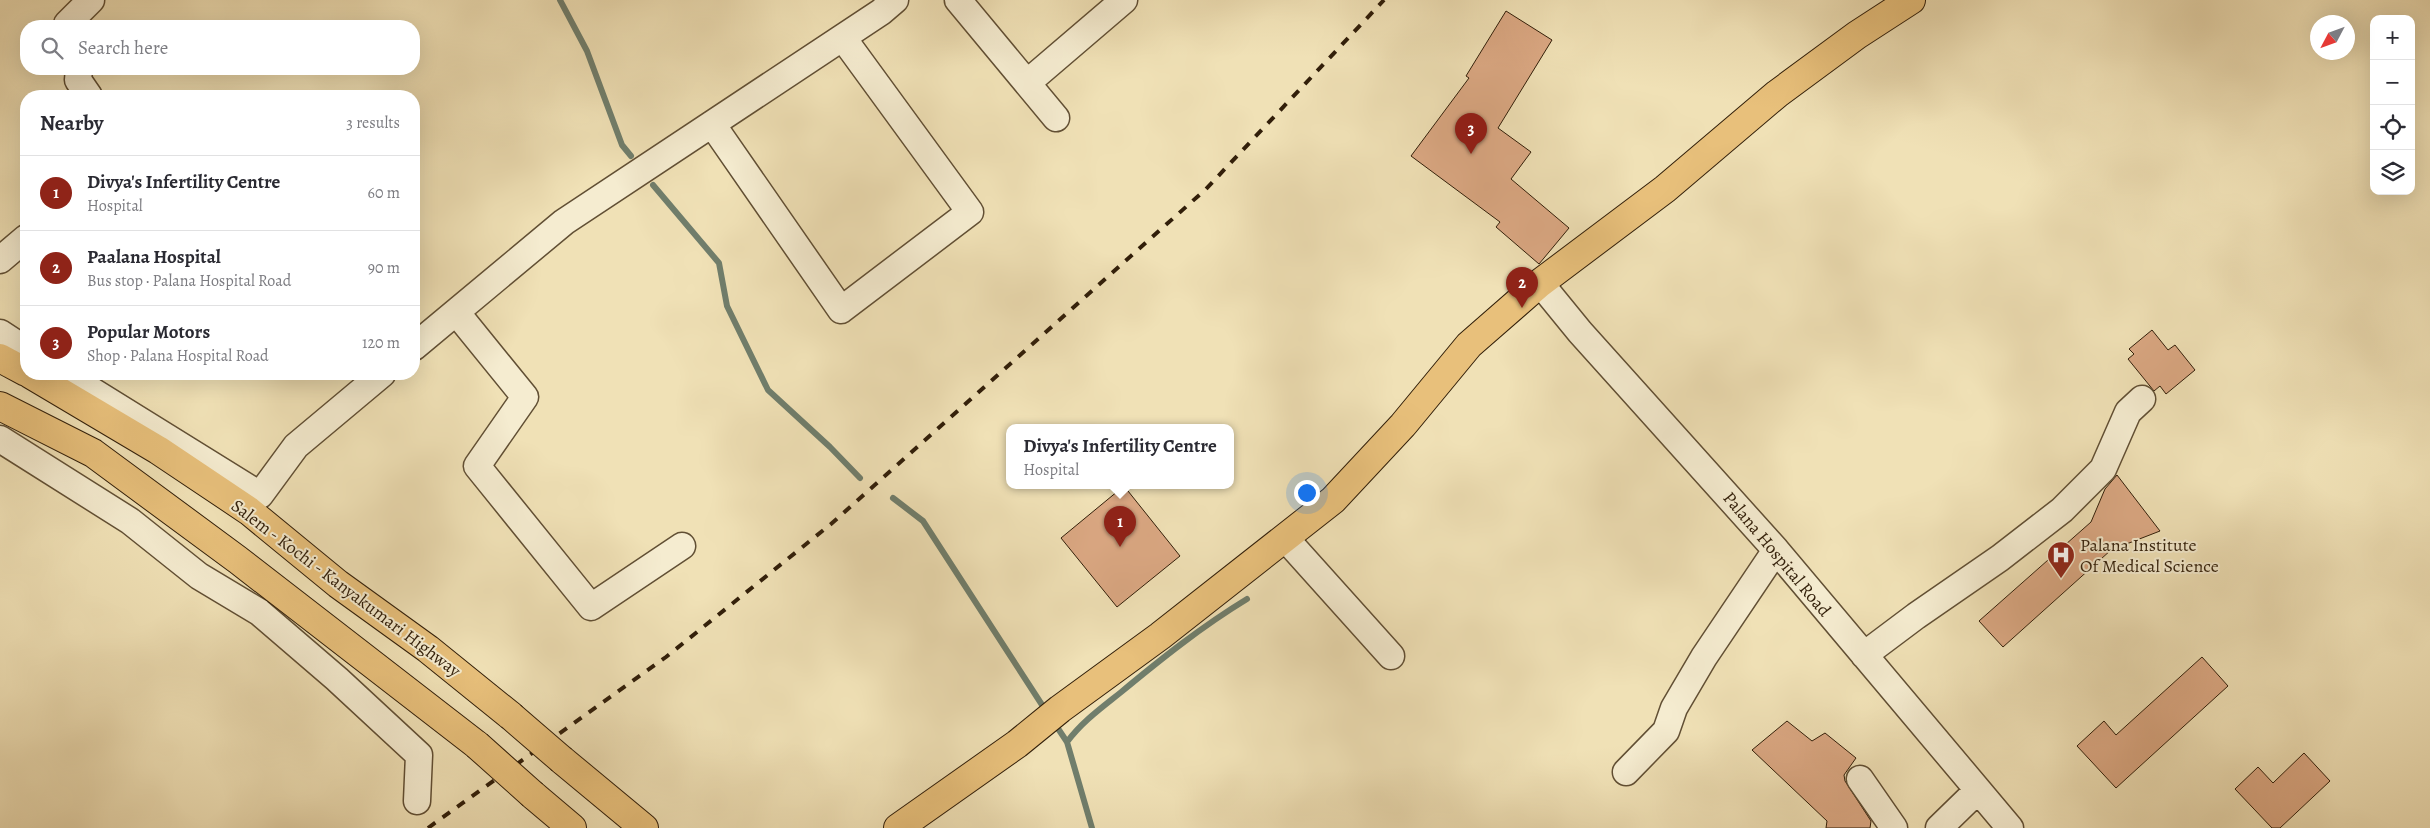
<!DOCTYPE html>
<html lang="en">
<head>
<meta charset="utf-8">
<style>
	:root { --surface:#fff; --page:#f2f2f3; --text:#2b2b33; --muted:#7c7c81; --line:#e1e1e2; --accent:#8f2418 }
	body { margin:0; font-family:Alegreya,serif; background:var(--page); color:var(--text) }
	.controls { position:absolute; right:15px; top:15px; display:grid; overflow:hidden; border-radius:10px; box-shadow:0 5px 20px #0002 }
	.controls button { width:45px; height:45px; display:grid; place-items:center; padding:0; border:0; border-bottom:1px solid var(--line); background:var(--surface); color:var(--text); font:25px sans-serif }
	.compass { position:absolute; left:2310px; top:15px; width:45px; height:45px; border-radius:50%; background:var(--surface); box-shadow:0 5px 20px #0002; rotate:229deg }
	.you { position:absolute; left:1306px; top:492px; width:18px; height:18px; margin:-12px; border:4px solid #fff; border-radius:50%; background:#1a73e8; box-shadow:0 0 0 8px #1a73e833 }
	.badge { display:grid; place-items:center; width:32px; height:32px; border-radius:50%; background:var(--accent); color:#fff; font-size:16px; font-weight:700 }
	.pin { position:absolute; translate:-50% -41px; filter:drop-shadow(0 1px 2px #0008) }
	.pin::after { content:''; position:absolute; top:26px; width:18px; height:15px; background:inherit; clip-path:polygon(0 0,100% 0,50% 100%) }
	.popup { position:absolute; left:1006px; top:424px; width:228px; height:65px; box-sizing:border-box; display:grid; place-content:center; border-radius:10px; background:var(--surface); filter:drop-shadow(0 1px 4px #0005); font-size:16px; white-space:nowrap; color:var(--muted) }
	.popup b { font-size:19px; color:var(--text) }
	.popup::after { content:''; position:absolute; left:50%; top:100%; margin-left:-10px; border:10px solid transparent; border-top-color:var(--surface) }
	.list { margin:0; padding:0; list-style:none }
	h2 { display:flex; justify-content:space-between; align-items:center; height:65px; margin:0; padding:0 20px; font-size:21px }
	h2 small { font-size:16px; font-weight:400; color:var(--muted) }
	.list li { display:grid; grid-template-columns:32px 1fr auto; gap:15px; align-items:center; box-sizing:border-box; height:75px; padding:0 20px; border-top:1px solid var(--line) }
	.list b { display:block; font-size:19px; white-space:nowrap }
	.list p { margin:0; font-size:16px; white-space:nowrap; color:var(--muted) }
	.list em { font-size:16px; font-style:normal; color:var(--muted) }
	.icon { flex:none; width:28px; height:28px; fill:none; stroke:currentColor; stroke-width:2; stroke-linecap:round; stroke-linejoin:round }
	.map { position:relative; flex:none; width:2430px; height:828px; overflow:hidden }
	.search { position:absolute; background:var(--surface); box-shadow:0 5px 20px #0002; left:20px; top:20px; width:400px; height:55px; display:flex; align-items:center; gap:12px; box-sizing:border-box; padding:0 18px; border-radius:20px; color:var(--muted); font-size:19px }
	.panel { position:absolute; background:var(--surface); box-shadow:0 5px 20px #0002; left:20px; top:90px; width:400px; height:290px; border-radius:20px }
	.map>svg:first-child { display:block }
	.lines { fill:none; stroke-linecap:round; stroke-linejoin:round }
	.stream { stroke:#707e6c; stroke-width:6 }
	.building { fill:#dba883; stroke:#311e09 }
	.minor-casing { stroke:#614f34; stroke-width:29 }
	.major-casing { stroke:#311e09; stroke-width:30 }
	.highway-casing { stroke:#311e09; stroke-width:30 }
	.minor { stroke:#f5ecd0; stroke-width:26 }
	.major { stroke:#e8c07b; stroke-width:28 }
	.highway { stroke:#e8c07b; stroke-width:28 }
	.rail { stroke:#311e09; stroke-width:4; stroke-dasharray:9 9; stroke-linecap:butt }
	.highway-bridge-casing { stroke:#311e09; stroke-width:30; stroke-linecap:butt }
	.highway-bridge { stroke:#e8c07b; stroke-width:28 }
	.labels { text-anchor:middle; stroke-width:4; stroke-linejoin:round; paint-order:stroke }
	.poi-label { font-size:18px; fill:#311e09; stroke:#f5ecd0; text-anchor:start }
	.street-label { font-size:18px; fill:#311e09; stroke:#f5ecd0 }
</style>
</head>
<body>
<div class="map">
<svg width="2430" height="828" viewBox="0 0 2430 828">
	<rect width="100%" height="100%" fill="#f0e1b6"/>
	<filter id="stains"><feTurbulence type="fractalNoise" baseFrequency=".004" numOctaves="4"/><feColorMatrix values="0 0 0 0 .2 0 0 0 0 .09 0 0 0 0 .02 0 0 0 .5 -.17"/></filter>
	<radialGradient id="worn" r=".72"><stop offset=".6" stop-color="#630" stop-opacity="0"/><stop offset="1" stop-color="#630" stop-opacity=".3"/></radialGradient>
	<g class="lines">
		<path class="stream" d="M560,0l27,51 35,94 9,11
			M653,185l66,78 8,43 41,84 62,57 30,31
			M893,498l30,23 123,190
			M1053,721l14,21 25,86
			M1067,742c15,-20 33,-33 53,-49 41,-34 81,-66 127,-94"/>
	</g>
	<path class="building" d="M1506,11l46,29 -54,88 33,24 -20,27 58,49 -30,36 -43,-37 4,-5 -89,-66 58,-78 -3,-2z
		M2152,330l16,20 7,-5 20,25 -29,24 -6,-8 -6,5 -26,-32 6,-5 -5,-5z
		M2117,475l43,56 -49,19 -108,97 -24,-26 112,-99 14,-33z
		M1124,486l56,70 -63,51 -56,-69z
		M2202,657l26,29 -112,102 -39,-42 27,-25 12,14z
		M1787,721l25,20 13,-8 31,25 -12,17 1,6 26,40 -1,7h-44l1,-7 -75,-71z
		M2304,753l26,28 -50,47h-8l-37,-39 23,-22 15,16z"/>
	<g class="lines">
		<g class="minor-casing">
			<path id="minor" d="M958,0l98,118
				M68,26l-1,-2 24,-24
				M79,69l-1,11 11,16
				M1027,83l97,-83
				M712,124l129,186 129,-98 -127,-174
				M0,260l26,-22
				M1540,283l40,49 196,218 234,278
				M456,312l69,85 -48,69 114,141 91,-61
				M0,333l26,17
				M414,347l150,-125 317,-210 14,-12
				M65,374l195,121 36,-49 86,-72
				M0,439l130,82 69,55 60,36 78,67 82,76 -2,46
				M1285,538l106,118
				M1864,655l52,-39 84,-58 62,-48 41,-41 25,-57 14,-13
				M1626,772l40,-41 8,-23 30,-51 72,-107
				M1860,779l34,49
				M1939,828l38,-37"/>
		</g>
		<g class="major-casing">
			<path id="major" d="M898,828l119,-84 43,-35 100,-73 173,-136 70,-75 66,-80 71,-62 125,-94 112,-95 80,-59 54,-35"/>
		</g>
		<g class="highway-casing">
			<path id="highway" d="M0,358l26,14
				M30,374l128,76 91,61 89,73 90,65 83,67
				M0,406l93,47 145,107 239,185
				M562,760l82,68
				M533,795l39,33"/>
		</g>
		<use href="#minor" class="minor"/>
		<use href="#major" class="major"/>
		<use href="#highway" class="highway"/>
		<path class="rail" d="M428,828l238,-171 165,-133 375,-335 178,-189"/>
		<g class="highway-bridge-casing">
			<path id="highway-bridge" d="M511,716l51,44
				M477,745l56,50"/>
		</g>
		<use href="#highway-bridge" class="highway-bridge"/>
	</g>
	<defs>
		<g id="hospital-pin" transform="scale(1.4375)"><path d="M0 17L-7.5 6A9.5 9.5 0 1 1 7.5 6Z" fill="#8f2418" stroke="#f5ecd0"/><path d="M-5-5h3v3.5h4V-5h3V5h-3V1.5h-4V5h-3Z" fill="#fff"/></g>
	</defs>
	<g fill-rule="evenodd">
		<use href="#hospital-pin" x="2061" y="555"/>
	</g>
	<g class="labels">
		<g class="poi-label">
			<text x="2080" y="551">Palana Institute<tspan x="2080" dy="21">Of Medical Science</tspan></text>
		</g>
		<g class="street-label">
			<text transform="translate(1777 554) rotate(50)" y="6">Palana Hospital Road</text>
			<text transform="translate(346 588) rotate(37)" y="6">Salem - Kochi - Kanyakumari Highway</text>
		</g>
	</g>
	<rect width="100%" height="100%" filter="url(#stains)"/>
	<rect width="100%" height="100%" fill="url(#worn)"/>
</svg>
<div class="controls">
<button>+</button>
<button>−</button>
<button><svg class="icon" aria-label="locate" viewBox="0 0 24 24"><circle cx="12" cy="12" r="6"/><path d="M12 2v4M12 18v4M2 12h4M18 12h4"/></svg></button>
<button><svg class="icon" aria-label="layers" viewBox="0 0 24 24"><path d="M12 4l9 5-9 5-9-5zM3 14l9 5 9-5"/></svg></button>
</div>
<svg class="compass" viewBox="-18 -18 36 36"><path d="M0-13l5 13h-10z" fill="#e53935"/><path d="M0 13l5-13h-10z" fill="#7c7c81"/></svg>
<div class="you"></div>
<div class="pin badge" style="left:1120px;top:547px">1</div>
<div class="popup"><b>Divya's Infertility Centre</b>Hospital</div>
<div class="pin badge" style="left:1522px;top:308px">2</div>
<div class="pin badge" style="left:1471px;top:154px">3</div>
<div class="search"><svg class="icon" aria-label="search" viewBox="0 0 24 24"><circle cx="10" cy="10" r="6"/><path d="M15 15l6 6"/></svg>Search here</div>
<section class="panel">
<h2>Nearby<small>3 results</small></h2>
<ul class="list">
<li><span class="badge">1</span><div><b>Divya's Infertility Centre</b><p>Hospital</p></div><em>60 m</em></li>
<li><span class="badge">2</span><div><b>Paalana Hospital</b><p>Bus stop · Palana Hospital Road</p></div><em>90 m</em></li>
<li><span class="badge">3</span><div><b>Popular Motors</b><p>Shop · Palana Hospital Road</p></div><em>120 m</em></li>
</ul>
</section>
</div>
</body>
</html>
